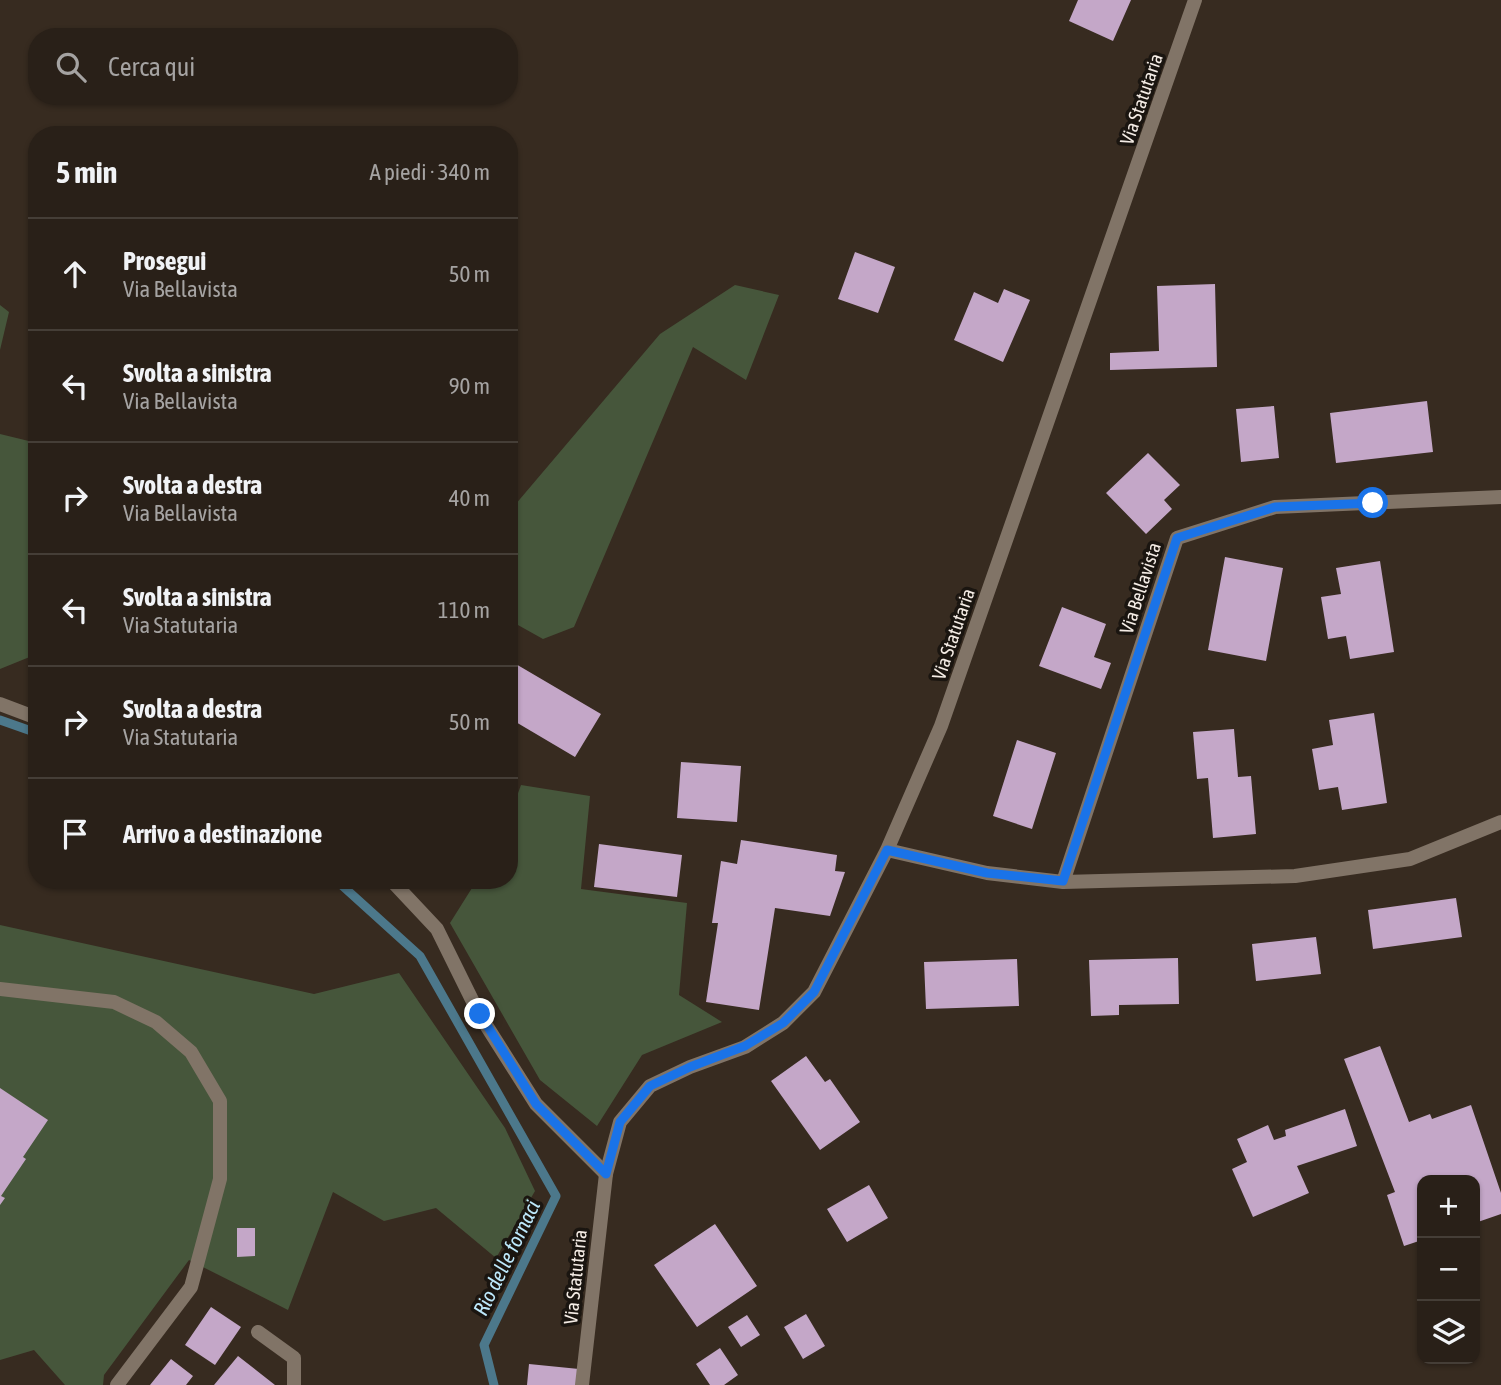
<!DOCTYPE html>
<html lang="it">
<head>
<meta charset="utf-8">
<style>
	:root { --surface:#292018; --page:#312821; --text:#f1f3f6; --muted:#a5a3a2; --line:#453e37 }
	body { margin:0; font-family:"Asap Condensed",sans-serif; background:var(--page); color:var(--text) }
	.controls { position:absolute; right:21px; bottom:21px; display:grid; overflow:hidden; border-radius:14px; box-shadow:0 2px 5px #0004 }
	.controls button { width:63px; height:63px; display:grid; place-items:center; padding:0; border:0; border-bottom:2px solid var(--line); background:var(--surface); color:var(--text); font:35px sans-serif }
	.stop { position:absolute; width:21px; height:21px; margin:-16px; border:5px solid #1a73e8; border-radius:50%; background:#fff }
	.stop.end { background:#1a73e8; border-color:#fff; box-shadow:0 2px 7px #0008 }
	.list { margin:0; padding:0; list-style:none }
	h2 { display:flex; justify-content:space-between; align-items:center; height:91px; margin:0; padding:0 28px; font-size:30px }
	h2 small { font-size:23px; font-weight:400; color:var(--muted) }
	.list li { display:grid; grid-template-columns:46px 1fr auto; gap:21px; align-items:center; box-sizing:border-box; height:112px; padding:0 28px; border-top:2px solid var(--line) }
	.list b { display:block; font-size:26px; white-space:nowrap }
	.list p { margin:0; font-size:23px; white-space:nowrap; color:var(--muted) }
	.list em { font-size:23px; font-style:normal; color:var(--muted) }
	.icon { flex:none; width:38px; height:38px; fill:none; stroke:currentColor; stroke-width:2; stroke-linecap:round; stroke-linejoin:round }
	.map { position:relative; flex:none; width:1501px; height:1385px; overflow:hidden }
	.search { position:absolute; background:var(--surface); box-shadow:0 2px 5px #0004; left:28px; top:28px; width:490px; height:77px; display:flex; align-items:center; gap:18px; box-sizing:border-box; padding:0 24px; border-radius:28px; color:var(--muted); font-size:26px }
	.panel { position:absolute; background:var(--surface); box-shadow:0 2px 5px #0004; left:28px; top:126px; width:490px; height:763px; border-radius:28px }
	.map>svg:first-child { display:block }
	.green { fill:#46563b }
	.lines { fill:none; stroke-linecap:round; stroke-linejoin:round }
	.stream { stroke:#4c788b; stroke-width:9 }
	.building { fill:#c4a7c8 }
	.service { stroke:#817467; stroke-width:14 }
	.minor { stroke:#817467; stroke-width:14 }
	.route { stroke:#1a73e8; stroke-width:9 }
	.labels { text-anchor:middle; stroke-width:7; stroke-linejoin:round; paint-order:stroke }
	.street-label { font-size:19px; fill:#f4ece5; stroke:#1a1510 }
	.water-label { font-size:21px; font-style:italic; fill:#bde8fb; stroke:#1a1510 }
</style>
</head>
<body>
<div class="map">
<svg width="1501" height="1385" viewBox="0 0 1501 1385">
	<rect width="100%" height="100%" fill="#372b20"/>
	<path class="green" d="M735,285l44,10 -33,85 -53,-33 -119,280 -31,12 -34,-19v-108l151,-178z
		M0,305l9,7 -9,38z
		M0,434l37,9v211l-37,15z
		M521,785l69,11 -9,93 106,14 -8,92 43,27 -80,33 -45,71 -57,-46 -90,-157 27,-43h32v-62z
		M0,925l314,69 85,-21 106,155 30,63 -39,67 -60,-50 -52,13 -51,-29 -45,118 -99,-50 -85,115 -1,10h-38l-31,-35 -34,10z"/>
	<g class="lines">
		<path class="stream" d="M0,720l37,13
			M336,880l84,76 136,240 -72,149 10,40"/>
	</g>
	<path class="building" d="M1078,0h53l-18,41 -44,-20z
		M855,252l40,15 -17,46 -40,-14z
		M1215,284l2,83 -107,3v-17l49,-2 -2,-65z
		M1004,289l26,11 -27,62 -49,-22 20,-48 24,11z
		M1427,401l6,51 -97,11 -6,-50z
		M1274,406l5,52 -38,4 -5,-53z
		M1148,453l32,32 -16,15 8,9 -26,25 -40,-41z
		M1225,557l58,11 -17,93 -58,-11z
		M1380,561l14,91 -44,7 -4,-23 -18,3 -7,-42 20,-3 -5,-26z
		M1062,607l44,17 -12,33 17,6 -10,26 -62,-23z
		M509,660l92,54 -26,43 -66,-39z
		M1374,713l13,90 -45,7 -4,-23 -19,3 -7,-41 21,-4 -4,-25z
		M1234,729l4,48 13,-1 5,58 -43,4 -5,-60 -11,1 -4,-47z
		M1017,740l39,13 -24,76 -39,-13z
		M681,762l60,4 -4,56 -60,-4z
		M741,840l96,15 -2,16 10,1 -15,44 -55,-8 -16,102 -53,-8 12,-79h-6l9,-62 16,3z
		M599,844l83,11 -5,42 -83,-10z
		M1456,898l6,39 -89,12 -5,-39z
		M1316,937l5,37 -65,7 -4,-37z
		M1178,958l1,46 -60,1v10l-28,1 -2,-56z
		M1017,959l2,47 -93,3 -2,-47z
		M1380,1046l29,76 21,-8 2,5 39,-14 30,88v21l-26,9v-43h-53v60l-18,6 -17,-51 8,-3 -51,-133z
		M806,1056l19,26 5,-3 30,43 -40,28 -49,-69z
		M0,1088l48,32 -25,37 3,2 -25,37 4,2 -5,7z
		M1345,1109l12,37 -60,20 12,27 -56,24 -21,-48 15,-7 -10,-23 31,-14 6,15 12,-4 -1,-6z
		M869,1185l19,33 -41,24 -20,-33z
		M715,1224l42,62 -60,41 -43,-62z
		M237,1228h18v28l-18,1z
		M211,1307l30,20 -26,38 -30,-20z
		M806,1314l19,32 -22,13 -19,-32z
		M747,1315l13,20 -19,12 -13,-20z
		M720,1348l18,27 -14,10h-14l-14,-21z
		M238,1356l37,29h-61z
		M171,1359l22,17 -7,9h-36z
		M529,1364l50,5 -2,16h-50z"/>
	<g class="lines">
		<path class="service" d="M0,704l37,14
			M391,880l46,49 42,85 57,90 70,70
			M258,1332l36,26v27"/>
		<path class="minor" d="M887,850l100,23 76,9 232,-6 115,-17 91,-37
			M1063,882l114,-344 98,-31 226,-10
			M0,989l114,13 42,20 35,30 29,49v78l-29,108 -74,98
			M582,1385l24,-211 14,-52 30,-36 40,-19 55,-20 38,-24 31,-31 73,-142 54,-124 254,-726"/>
	</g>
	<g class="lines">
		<path class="route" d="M480,1014l56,90 70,70 14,-52 30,-36 40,-19 55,-21 38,-23 31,-31 73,-142 100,23 76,8 114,-343 98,-31 98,-4"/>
	</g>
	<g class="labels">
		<g class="street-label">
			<text transform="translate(1141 99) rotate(-71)" y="7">Via Statutaria</text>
			<text transform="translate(1140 588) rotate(-72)" y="7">Via Bellavista</text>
			<text transform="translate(953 634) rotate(-71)" y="7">Via Statutaria</text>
			<text transform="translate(575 1277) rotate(-84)" y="7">Via Statutaria</text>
		</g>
		<g class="water-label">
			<text transform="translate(507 1258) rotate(-64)" y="7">Rio delle fornaci</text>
		</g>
	</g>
</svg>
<div class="controls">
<button>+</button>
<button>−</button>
<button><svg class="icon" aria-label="layers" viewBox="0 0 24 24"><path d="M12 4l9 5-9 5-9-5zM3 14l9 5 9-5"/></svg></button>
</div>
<div class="stop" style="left:1373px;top:503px"></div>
<div class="stop end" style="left:480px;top:1014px"></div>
<div class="search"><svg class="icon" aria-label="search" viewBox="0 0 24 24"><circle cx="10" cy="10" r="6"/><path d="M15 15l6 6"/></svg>Cerca qui</div>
<section class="panel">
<h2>5 min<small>A piedi · 340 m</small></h2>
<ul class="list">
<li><svg class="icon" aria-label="ahead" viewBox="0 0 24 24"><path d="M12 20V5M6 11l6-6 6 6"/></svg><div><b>Prosegui</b><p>Via Bellavista</p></div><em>50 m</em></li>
<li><svg class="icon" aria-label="left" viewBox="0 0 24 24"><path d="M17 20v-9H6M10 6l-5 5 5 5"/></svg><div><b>Svolta a sinistra</b><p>Via Bellavista</p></div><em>90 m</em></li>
<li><svg class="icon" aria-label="right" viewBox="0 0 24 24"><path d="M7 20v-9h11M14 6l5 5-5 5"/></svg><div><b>Svolta a destra</b><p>Via Bellavista</p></div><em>40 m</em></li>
<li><svg class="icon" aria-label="left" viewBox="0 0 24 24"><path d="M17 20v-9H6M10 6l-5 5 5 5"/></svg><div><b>Svolta a sinistra</b><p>Via Statutaria</p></div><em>110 m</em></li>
<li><svg class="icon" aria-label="right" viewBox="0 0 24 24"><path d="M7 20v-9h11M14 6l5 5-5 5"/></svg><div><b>Svolta a destra</b><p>Via Statutaria</p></div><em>50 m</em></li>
<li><svg class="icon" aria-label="arrive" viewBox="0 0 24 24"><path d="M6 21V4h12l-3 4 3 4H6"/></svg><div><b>Arrivo a destinazione</b></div></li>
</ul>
</section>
</div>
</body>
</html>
